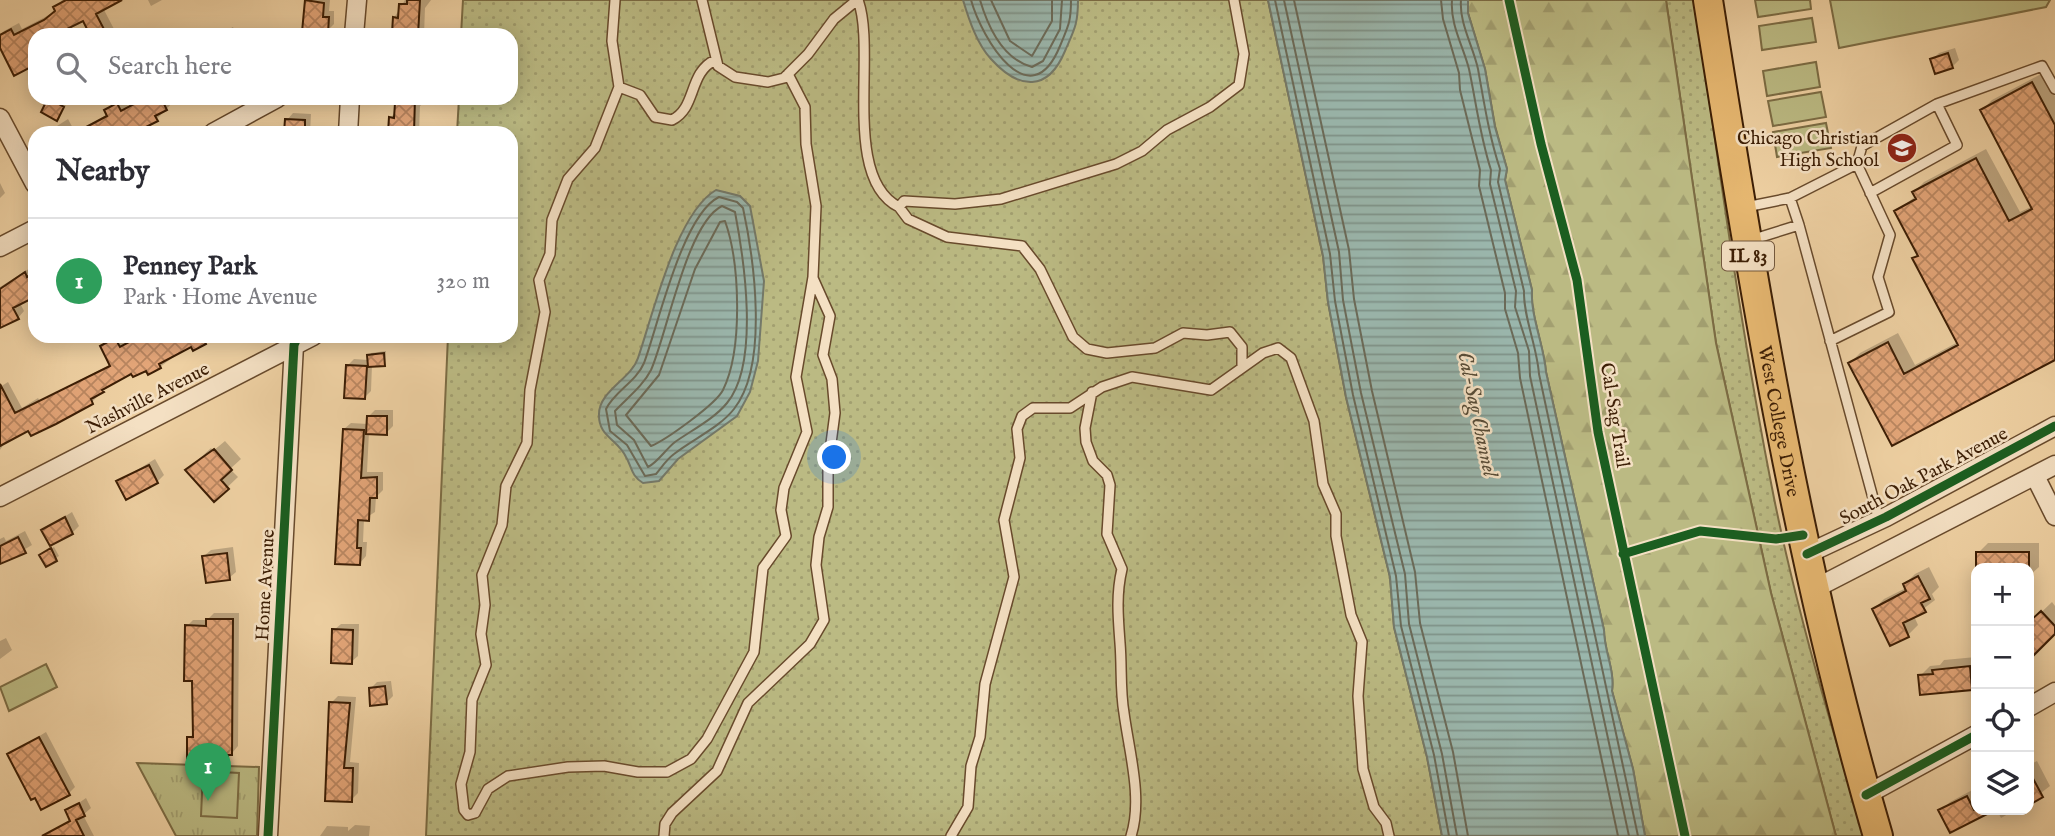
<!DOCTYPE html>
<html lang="en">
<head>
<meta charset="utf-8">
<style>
	:root { --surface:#fff; --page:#f2f2f3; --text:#2b2b33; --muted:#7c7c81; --line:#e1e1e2; --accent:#0f766e }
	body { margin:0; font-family:"IM FELL English",serif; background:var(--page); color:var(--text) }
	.controls { position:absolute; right:21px; bottom:21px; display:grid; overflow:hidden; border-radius:14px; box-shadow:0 4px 18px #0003 }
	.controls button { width:63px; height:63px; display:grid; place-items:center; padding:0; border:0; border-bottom:2px solid var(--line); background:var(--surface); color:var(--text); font:35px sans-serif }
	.you { position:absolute; left:835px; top:458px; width:24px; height:24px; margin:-18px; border:5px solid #fff; border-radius:50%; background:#1a73e8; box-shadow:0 0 0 10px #1a73e833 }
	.badge { display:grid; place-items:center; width:46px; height:46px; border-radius:50%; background:var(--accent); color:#fff; font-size:23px; font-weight:700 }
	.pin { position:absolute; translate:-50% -58px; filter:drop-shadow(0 2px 4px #0008) }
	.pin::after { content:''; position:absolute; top:37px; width:24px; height:21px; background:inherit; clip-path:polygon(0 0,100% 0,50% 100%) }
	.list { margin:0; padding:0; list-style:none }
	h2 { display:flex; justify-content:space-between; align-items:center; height:91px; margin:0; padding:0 28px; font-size:30px }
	h2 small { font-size:23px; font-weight:400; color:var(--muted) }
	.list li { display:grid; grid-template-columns:46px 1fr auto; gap:21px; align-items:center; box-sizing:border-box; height:126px; padding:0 28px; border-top:2px solid var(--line) }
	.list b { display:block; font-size:26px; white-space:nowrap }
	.list p { margin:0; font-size:23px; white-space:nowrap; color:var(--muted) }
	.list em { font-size:23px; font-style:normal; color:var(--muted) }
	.icon { flex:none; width:38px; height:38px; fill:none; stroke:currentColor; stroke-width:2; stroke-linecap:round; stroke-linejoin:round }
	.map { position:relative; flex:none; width:2055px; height:836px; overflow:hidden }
	.search { position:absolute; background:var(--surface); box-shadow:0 4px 18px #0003; left:28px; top:28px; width:490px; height:77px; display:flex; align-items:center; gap:18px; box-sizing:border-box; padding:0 24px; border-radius:21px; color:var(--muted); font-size:26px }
	.panel { position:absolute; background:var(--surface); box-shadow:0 4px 18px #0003; left:28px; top:126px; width:490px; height:217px; border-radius:21px }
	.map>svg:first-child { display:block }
	.grass { fill:url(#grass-dots); stroke:#7c6c44; stroke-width:2 }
	.forest { fill:url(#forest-firs); stroke:#7c6c44; stroke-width:2 }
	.park { fill:url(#park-tufts); stroke:#7c6c44; stroke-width:2 }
	.pitch { fill:#bbba83; stroke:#7c6c44; stroke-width:2 }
	.water { fill:url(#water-rules); stroke:#747969; stroke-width:2 }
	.shadow { fill:#0003 }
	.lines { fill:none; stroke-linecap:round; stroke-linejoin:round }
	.shore { stroke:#6b6a58; stroke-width:2 }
	.building { fill:url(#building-cross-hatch); stroke:#3c1e05; stroke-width:2 }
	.service-casing { stroke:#684a2c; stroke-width:12 }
	.minor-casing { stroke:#684a2c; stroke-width:21 }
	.primary-casing { stroke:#3c1e05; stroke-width:32 }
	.service { stroke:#f4e0c3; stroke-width:9 }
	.minor { stroke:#f4e0c3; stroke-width:18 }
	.primary { stroke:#e7b871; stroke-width:28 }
	.cycleway-casing { stroke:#f4e0c3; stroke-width:13 }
	.cycleway { stroke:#1b5e20; stroke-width:9 }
	.labels { text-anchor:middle; stroke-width:5; stroke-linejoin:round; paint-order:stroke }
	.shield { fill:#f4e0c3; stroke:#73583e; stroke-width:2 }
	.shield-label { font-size:18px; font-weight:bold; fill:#3c1e05 }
	.poi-label { font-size:19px; fill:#3c1e05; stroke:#f4e0c3; text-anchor:end }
	.street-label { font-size:19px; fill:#3c1e05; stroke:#f4e0c3 }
	.water-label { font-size:21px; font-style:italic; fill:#584c37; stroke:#f4e0c3 }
</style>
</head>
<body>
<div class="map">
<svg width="2055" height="836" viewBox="0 0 2055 836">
	<defs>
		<pattern id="grass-dots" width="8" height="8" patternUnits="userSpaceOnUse" patternTransform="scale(1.75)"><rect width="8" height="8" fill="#bbba83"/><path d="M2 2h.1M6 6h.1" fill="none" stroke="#a29f70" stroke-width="1.8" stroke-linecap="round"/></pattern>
		<pattern id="forest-firs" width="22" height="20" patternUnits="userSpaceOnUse" patternTransform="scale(1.75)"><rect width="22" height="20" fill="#bbba83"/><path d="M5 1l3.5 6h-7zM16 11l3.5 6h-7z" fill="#a29f70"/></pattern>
		<pattern id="park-tufts" width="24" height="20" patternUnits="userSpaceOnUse" patternTransform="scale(1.75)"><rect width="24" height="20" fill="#bbba83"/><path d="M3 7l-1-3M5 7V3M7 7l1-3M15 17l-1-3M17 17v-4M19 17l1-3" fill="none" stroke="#a29f70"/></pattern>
		<pattern id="water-rules" width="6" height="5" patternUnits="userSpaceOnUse" patternTransform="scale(1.75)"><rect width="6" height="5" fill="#9ab6ac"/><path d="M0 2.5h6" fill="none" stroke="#7f938a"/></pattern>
		<pattern id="building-cross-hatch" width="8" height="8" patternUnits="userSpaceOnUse" patternTransform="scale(1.75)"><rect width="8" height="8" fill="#e3a578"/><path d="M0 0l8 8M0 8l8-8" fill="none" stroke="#b98660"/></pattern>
	</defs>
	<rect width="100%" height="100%" fill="#eed0a2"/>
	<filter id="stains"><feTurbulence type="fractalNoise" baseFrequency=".00286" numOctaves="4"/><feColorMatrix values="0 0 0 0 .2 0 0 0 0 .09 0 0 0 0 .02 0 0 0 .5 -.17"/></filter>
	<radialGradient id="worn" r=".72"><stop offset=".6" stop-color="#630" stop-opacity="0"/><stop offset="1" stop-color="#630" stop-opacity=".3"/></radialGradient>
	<path class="grass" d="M463,0h805l55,256 5,46 18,95 44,180 4,50 33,130 15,79h-1016l22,-500h63v-203h-54l2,-35h52v-63h-50z
		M1666,0h29c24,166 46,333 79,498 23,114 57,227 90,338h-28l-65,-243 -55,-250z"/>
	<path class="forest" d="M1468,0h198l50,343 55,250 65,243h-191l-12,-67 -21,-78c3,-21 -8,-40 -8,-61l-58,-258c-2,-27 -16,-57 -14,-82l-27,-110 2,-11 -12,-43 -10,-57 -17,-56z"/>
	<path class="park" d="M137,763l122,4 -2,69h-81z"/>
	<path class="pitch" d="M1755,0h55l1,9 -53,8z
		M1830,0h220l-4,7 -207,41z
		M1812,18l4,24 -54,8 -3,-24z
		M1816,62l4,25 -53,9 -4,-25z
		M1821,92l5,25 -53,9 -5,-25z
		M1826,123l5,25 -54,9 -4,-25z
		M46,664l11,23 -48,24 -9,-24z
		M203,771l36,2 -2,45 -36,-2z"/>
	<path class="water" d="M963,0h115c0,25 -4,30 -13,51 -17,41 -46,39 -74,8 -14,-15 -22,-39 -28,-59z
		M1268,0h200v13l17,56 10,58 12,42 -2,11 27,110c-2,25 12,55 14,82l58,258c0,21 11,40 8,61l21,78 12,67h-203l-15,-79 -33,-130 -4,-50 -44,-180 -18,-95 -5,-46z
		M716,190l24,6 10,10 14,75 -6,80 -8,31 -13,24 -59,43 -19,22 -16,2c-12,-7 -11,-16 -17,-26 -8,-18 -28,-20 -27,-43 0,-23 32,-35 39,-56 15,-43 38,-145 78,-168z"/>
	<path class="shadow" d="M62,0h57l-16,8 11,21 -6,6h-16l-8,-17 -28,17h-21v26l-35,-17v-9l4,-4 15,-8 3,6 31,-16z
		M148,0h14l-11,6z
		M304,0h26l-1,11h5v13l-7,7 -23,-1z
		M405,0h26l-6,8 -1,27h-25l-5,-17z
		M233,27l4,8h-19l1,-1z
		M267,30l3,5h-13z
		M1955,48l4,12 -7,7 -20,-7 7,-7z
		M2043,73l12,23v262l-163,86 -42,-81 10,-10 38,-20 17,32 43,-23 -44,-83 5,-5 -23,-43 20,-15 -2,-4 10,-10 62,-33 34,63 13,-6 -51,-96 10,-10z
		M51,98l18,2 -12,19 -8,-20z
		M124,98l4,8 14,-8h29l2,4 -17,18 -25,13h-85l22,-14 7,13 33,-18 -1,-4z
		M397,98h33l-10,8 -1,27h-25l-4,-15 6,-6z
		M293,113l18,1 -1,19h-23v-13z
		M0,183l5,10 -5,5z
		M35,265v30l-15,8 4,8 -6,7 -18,8v-39z
		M116,336h7l4,6 10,-6h75l-18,13 -3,-5 -31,23 -28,4 -23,14 -17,17 -60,32 -3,-6 -23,13 -6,9v-63l8,-5 14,26 16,-10 2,3 71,-37 -9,-18z
		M415,336h16l-12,7z
		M386,351l-1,13 -13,1 -1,26 -7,7 -17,-32 7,-7 15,1 2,-7z
		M375,410h18v16l-7,7 -17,-1 -2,40h16v18l-7,7 -1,15 -11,7 -1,23h4l-1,14 -6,7 -23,-1 7,-133 7,-6 17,1 1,-8z
		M225,441l16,18 -11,10 8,8 -24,23 -27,-30 24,-22 2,3z
		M155,459l9,16 -7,7 -38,-1z
		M72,512l7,14 -7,7 -29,-3z
		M25,531l7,14 -32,19v-25l4,-2 2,4z
		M1988,543h51v24l-10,9v-8h-51v-15z
		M54,547l5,9 -13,8 -2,-12z
		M233,547l3,25 -7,6 -25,-22 7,-6z
		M1929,567l10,20 -7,7 3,6 -21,16 4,9 -10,10 -17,9 -17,-35 10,-10 22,-11 -1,-4 10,-10z
		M2052,602l3,4v26l-26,25v-33z
		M214,613h25l-1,133 -11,13 -38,-21 6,-6 -1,-52 -7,-54 6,-6h14z
		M341,624h18l-1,32 -7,6 -17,-32z
		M6,638l6,12 -12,9v-18z
		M1976,657v27l-4,5 -52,-13 10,-10 10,-1 4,-5z
		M391,681l2,15 -7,7 -16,-14 7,-7z
		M338,696l18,1 -6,65 9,1 -1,30 -7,7 -24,-1 4,-96z
		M46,732l29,55 -7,7 -58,-40z
		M2037,761l13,25 -21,16v-37z
		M1976,788v22h15l-40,20 -11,-19 10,-9z
		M86,798l5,10 -8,7 11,21h-33l-4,-7 14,-10 -4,-8z
		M1997,810h18l-14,8z
		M355,825l15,1 -1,10h-49l7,-10 21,1v4z"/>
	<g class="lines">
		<path class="shore" d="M971,0c11,39 59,119 89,46 8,-20 11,-23 11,-46
			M980,0c8,27 22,59 52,67l11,-6 17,-32 2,-29
			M991,0l19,41 22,15 20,-35v-21
			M1275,0l55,254 5,47 18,94 43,181 5,50 33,129 15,81
			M1284,0l55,252 4,48 18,93 44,181 4,50 33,130 15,82
			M1294,0l55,250 5,49 18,92 43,181 5,51 33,129 15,84
			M1441,0l2,19 16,54 1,17 20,80 -1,16 26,107v16l13,44 2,25 98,458
			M1452,0c-2,24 11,46 17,69 7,33 11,67 22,101l-1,14 26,107 -1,16 14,44 1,25 99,460
			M1461,0c-2,23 12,46 17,69 6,33 11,67 22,100l-2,13 26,109c-1,25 13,55 15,83l99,462
			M719,197l18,5 6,6c11,51 26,157 -9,201 -15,19 -41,30 -60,45 -8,6 -12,13 -18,20l-11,2 -18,-31 -17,-14 -4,-22c9,-18 30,-27 38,-46 14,-37 38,-148 75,-166z
			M722,206l13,6c9,47 25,151 -8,191 -13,16 -35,27 -52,39 -9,7 -18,21 -27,25l-14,-27 -17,-15 -2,-14c12,-13 28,-25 36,-41 16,-36 36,-147 71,-164z
			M725,221c15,42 18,129 -2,169 -7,14 -57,50 -72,56l-25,-31 33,-40 36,-106 25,-47z"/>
	</g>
	<path class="building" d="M66,0h56l-26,14 11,21h-17l-7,-14 -28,14h-20v30l-21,11 -14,-28v-13l11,-6 3,6 30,-15 11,-9 -2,-4z
		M305,0l19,3 -1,14h6l-1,16 -26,-1z
		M407,0h13l-2,35 -26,-2 1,-16 5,1 1,-14h8z
		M1948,53l5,15 -18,6 -5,-15z
		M2032,82l23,43v235l-163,86 -44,-83 40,-21 16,32 54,-29 -46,-87 6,-2 -24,-45 22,-12 -4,-7 64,-34 33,63 23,-12 -52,-99z
		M48,98l16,9 -7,14 -16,-9z
		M145,98h16l6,12 -12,6 3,5 -14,7 -13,5h-56l32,-17 -3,-6 13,-7 4,8z
		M404,98h11l-1,35h-26l1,-16 5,1 1,-15 8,1z
		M285,119l20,1v13h-21z
		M25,272l2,5 8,-4v24l-22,11 6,11 -19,9v-39z
		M140,336h71l-7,4 2,4 -13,7 -2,-4 -32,17 2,4 -13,7 -2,-4 -13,6 -2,-3 -29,16 2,2 -13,7 2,5 -37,20 -25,12 -3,-5 -28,15v-62l15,29 95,-47 -10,-20 15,-8 5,9z
		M384,353l1,13 -17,1 -1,-12z
		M346,365l21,1 -2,33 -21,-1z
		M367,416h20v19l-21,-1z
		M343,429l21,1 -3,48 16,-1v21h-7l-1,23 -11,-1 -1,28h4l-1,17 -25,-1z
		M214,449l18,21 -11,10 8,9 -15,13 -29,-32z
		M149,465l9,18 -32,17 -10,-19z
		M65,517l8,17 -23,12 -9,-16z
		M18,537l8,16 -26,11v-18z
		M51,548l6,13 -11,6 -7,-12z
		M1976,552h53v16h-53z
		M227,553l3,27 -24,3 -4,-27z
		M1918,576l12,23 -9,4 5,9 -23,11 6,14 -19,9 -18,-37 34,-18 -3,-7z
		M2041,611l14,15v8l-26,26v-38z
		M206,619h27l-1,136h-4v6h-41v-24h6l-1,-56h-8l1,-56 21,1z
		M332,629l21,1 -1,34 -21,-1z
		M1970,666l2,24 -52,5 -2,-20 15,-1 -1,-4z
		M385,686l2,18 -17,2 -1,-18z
		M329,702l21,1 -6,65h9l-1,34 -27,-1z
		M39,737l31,58 -29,15 -6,-12 -4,2 -24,-46z
		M2029,771l14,26 -14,8z
		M1967,796l7,14h21l-45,23 -12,-23z
		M79,803l6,13 -9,4 8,16h-42l28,-15 -5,-11z"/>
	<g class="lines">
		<g class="service-casing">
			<path id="service" d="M615,0l-3,41 7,46 -24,61 -27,31 -16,41 -2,34 -11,26 6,32 -15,78 -3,53 -21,43 -4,39 -20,50 3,30 -4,29 5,31 -14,35 -2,52 -9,32 3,26 4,5 7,-2 13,-24 20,-13 60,-9 36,-1 34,6h29l24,-13 16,-20 47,-87 9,-84 23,-32 -5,-26 3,-22 23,-56 -11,-55 17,-100 3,-71 -10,-62 -1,-37 -17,-33
				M702,0l16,66 17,11 33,5 16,-4 24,-24 26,-35 23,-19
				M858,0c19,51 -17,178 41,207
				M1234,0l10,54 -5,31 -29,22 -43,23 -25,21 -26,13 -115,35 -46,5 -51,-3 -5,6 9,12 39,18 75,9 18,23 33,68 14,12 20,4 48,-5 28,-15 24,2 23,-3 12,15v20
				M619,87l21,8 15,22 17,3c25,-12 16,-47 43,-60
				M1870,193l87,-48 -20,-41 105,-38 13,23
				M1790,198l9,27
				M1746,207l44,-9 67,-34
				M1751,240l48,-15 80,295
				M1830,341l59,-29 -11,-35 12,-42 -33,-71 5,-18 75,-42
				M1092,392l-7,36 1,14 7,19 14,14 3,10 -3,49 15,35c-6,25 -4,48 -2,74 2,24 0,47 4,70 5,38 19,86 7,123
				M664,836l1,-12 7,-11 45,-42 31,-68 62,-59 14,-24 -8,-55 3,-28 9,-30v-41l7,-53 -3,-34 -9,-24 7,-39 -17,-38
				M951,836l17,-29 3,-41 9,-29 5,-53 29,-107 -10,-57 16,-62 -3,-29 5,-13 11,-8h37l32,-21 30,-10 79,13 52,-37 15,-5 13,10 23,63 9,63 13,30v22l15,79 11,27 -4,54 5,73 11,38 12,16 3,13"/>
		</g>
		<g class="minor-casing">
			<path id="minor" d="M354,35l3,-35
				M0,118l35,66
				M213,133l64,-35
				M348,133l2,-35
				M0,247l35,-18
				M2035,476l20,40
				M0,497l313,-161
				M1807,554l79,-37 169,-91
				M1814,589l241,-124
				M2029,707l26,-15
				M1866,795l110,-60
				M268,836l26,-491 4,-9"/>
		</g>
		<g class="primary-casing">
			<g id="primary">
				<path id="s1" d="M1708,0c44,281 90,563 170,836"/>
			</g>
		</g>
		<use href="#service" class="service"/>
		<use href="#minor" class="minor"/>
		<use href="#primary" class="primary"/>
		<g class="cycleway-casing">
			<path id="cycleway" d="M1509,0l32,144 36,136 21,152 87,404
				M1623,554l77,-23 76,8 27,-4
				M1807,554l79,-37 169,-91
				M1866,795l110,-60
				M268,836l26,-491 4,-9"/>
		</g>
		<use href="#cycleway" class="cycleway"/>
	</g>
	<defs>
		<g id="school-disc" transform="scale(1.575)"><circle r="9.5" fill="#8f2418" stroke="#f4e0c3"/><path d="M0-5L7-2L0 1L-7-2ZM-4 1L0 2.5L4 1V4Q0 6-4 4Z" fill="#fff"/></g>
	</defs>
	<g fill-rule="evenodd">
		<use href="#school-disc" x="1902" y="148"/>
	</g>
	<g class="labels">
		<rect class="shield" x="1722" y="241.5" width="52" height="29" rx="5"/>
		<g class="shield-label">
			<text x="1748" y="262">IL 83</text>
		</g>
		<g class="poi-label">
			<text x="1879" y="144">Chicago Christian<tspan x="1879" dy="22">High School</tspan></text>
		</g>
		<g class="street-label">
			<text transform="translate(147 397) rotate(-27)" y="7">Nashville Avenue</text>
			<text transform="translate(1616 415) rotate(81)" y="7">Cal-Sag Trail</text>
			<text dy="7" stroke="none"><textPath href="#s1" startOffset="427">West College Drive</textPath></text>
			<text transform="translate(1923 475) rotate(-28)" y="7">South Oak Park Avenue</text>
			<text transform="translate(264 585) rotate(-87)" y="7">Home Avenue</text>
		</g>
		<g class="water-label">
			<text transform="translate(1478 414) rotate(78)" y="7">Cal-Sag Channel</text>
		</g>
	</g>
	<rect width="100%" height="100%" filter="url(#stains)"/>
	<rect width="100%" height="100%" fill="url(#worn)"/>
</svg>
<div class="controls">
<button>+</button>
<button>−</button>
<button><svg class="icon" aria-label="locate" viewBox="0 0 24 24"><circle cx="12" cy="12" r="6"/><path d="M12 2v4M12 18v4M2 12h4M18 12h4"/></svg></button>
<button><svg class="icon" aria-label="layers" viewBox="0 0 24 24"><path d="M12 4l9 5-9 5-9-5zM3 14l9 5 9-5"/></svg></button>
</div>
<div class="you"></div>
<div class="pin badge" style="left:208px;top:801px;background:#2e9e5b">1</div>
<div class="search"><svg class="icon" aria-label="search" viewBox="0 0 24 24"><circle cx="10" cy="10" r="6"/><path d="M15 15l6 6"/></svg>Search here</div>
<section class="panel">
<h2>Nearby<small></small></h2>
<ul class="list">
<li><span class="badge" style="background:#2e9e5b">1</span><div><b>Penney Park</b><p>Park · Home Avenue</p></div><em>320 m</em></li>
</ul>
</section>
</div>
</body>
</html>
